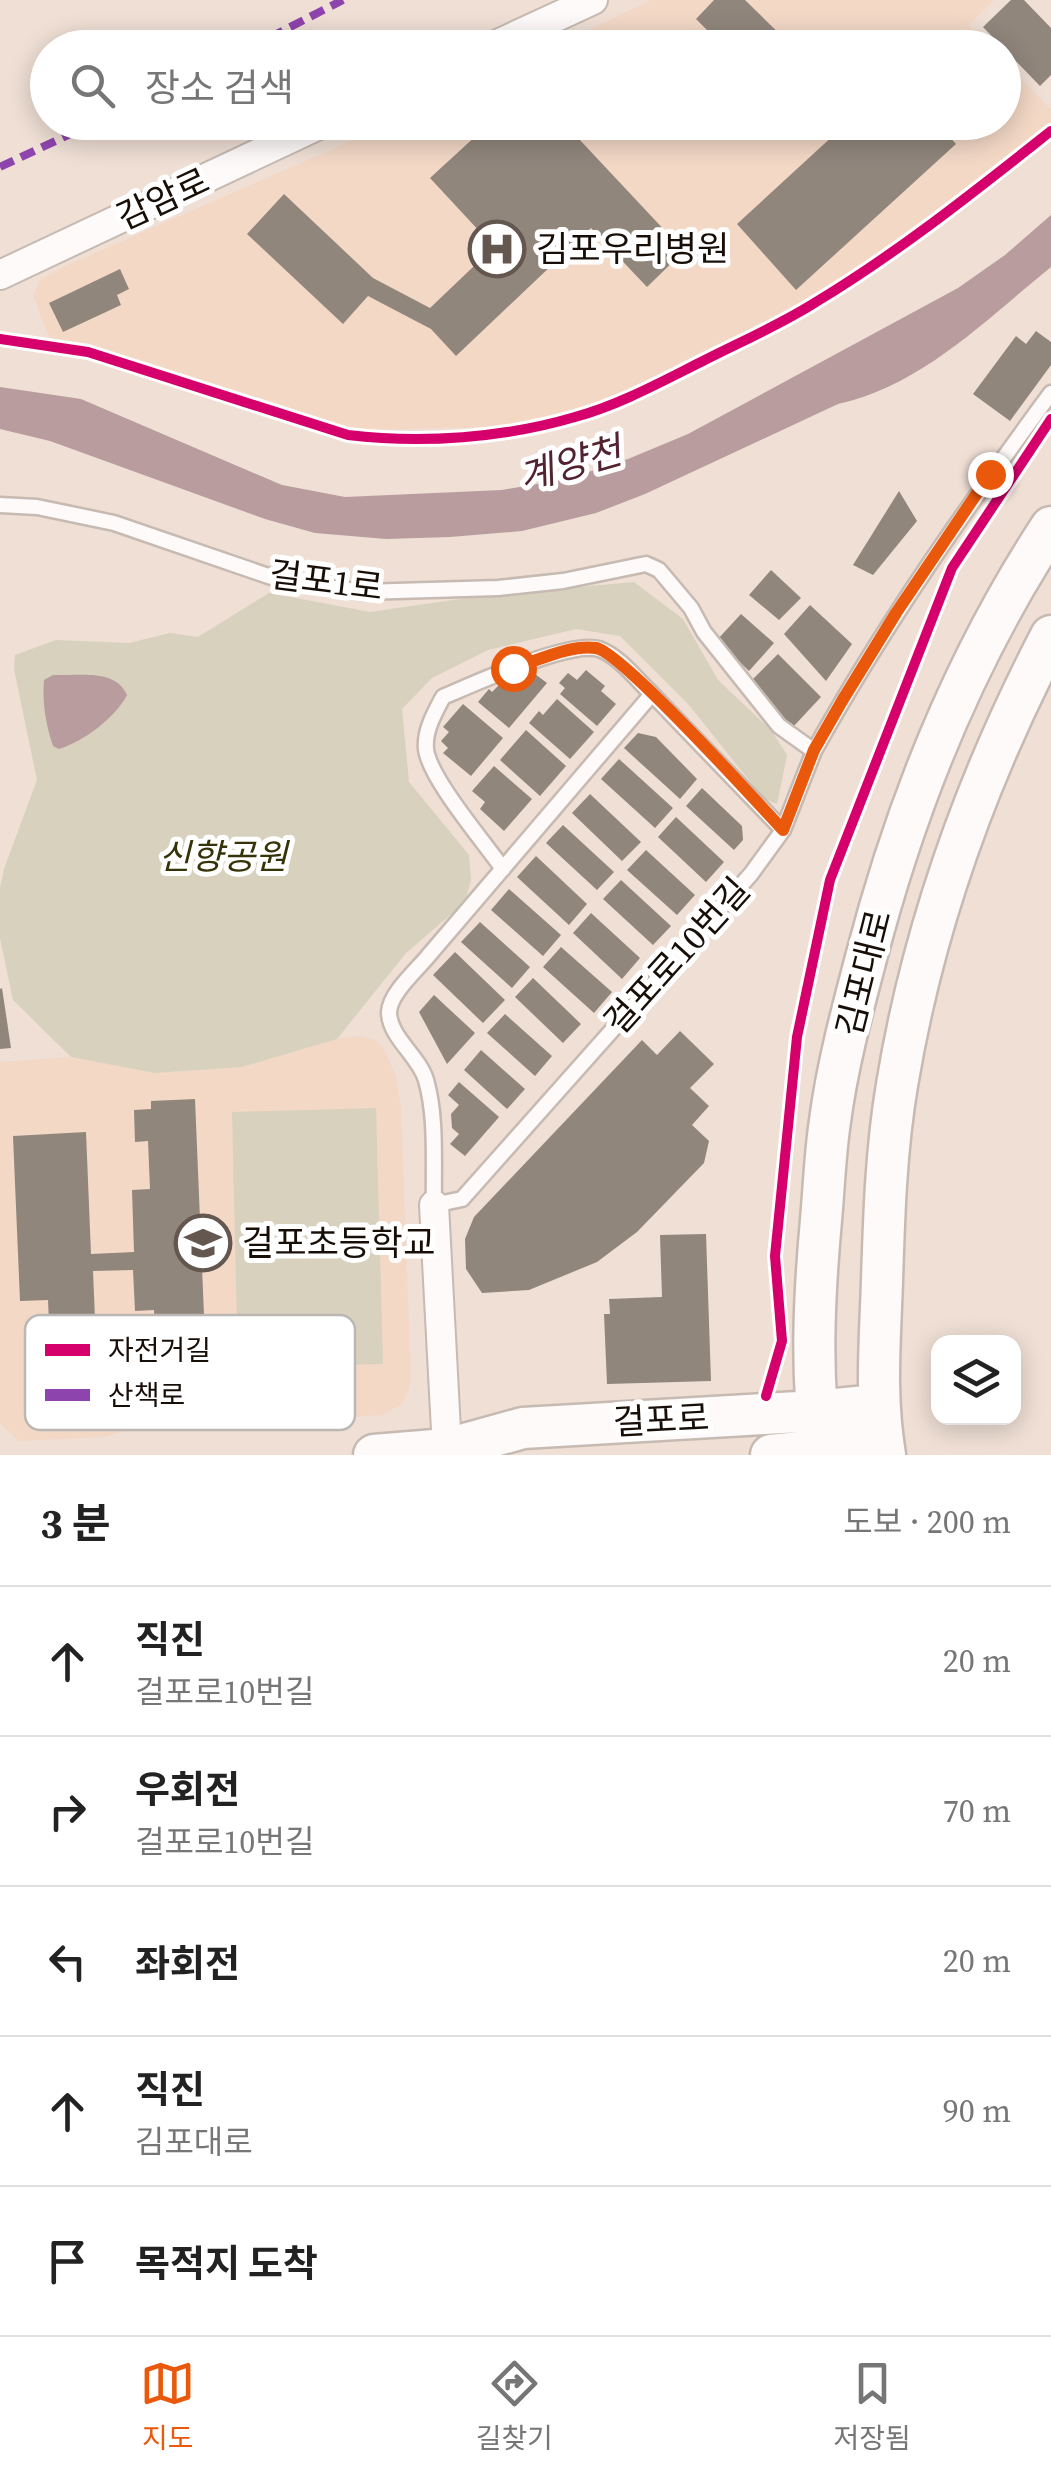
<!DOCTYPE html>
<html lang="ko">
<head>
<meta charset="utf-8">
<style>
	:root { --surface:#fff; --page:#f2f2f2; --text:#222; --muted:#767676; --line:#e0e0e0; --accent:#ea580c }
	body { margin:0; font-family:"Source Serif 4","Noto Sans KR",serif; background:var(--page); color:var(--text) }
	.controls { position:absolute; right:30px; bottom:30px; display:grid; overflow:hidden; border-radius:20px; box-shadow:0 5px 25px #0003 }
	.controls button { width:90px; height:90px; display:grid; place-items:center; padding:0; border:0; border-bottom:2px solid var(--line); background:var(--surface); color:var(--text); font:50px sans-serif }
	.stop { position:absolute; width:30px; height:30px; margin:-22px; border:8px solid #ea580c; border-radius:50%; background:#fff }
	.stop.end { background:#ea580c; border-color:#fff; box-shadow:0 2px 10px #0008 }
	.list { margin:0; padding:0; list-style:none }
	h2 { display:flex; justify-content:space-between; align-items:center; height:130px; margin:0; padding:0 40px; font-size:42px }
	h2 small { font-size:32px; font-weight:400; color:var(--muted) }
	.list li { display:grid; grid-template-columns:65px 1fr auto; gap:30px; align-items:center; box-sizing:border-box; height:150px; padding:0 40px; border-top:2px solid var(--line) }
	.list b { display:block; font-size:38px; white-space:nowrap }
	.list p { margin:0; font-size:32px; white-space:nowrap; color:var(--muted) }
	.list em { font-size:32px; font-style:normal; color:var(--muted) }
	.icon { flex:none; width:55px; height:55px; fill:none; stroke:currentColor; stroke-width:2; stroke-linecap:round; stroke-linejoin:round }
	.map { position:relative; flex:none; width:1051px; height:1455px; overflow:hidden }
	.search { position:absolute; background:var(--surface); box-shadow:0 5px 25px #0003; left:30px; right:30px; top:30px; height:110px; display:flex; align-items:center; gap:25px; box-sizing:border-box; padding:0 35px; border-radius:55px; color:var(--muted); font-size:38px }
	.sheet { height:880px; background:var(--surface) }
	nav { display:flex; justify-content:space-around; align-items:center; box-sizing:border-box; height:140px; border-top:2px solid var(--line); background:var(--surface); font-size:28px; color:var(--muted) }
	nav a { display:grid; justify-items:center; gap:5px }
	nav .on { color:var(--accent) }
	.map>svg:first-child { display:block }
	.built { fill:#f3d8c6 }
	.green { fill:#d8d1be }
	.water { fill:#b89c9e }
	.building { fill:#90867c }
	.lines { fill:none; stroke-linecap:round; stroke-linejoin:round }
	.lane-casing { stroke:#c6bab2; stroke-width:19 }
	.street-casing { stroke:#c6bab2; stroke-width:32 }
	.secondary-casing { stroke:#c6bab2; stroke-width:45 }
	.lane { stroke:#fdfaf9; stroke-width:14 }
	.street { stroke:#fdfaf9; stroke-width:28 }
	.secondary { stroke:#fdfaf9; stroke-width:40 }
	.quiet { stroke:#8e44ad; stroke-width:8; stroke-dasharray:15 8; stroke-linecap:butt }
	.cycleway-casing { stroke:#fff; stroke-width:16 }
	.cycleway { stroke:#d6006c; stroke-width:10 }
	.route { stroke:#ea580c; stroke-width:12 }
	.labels { text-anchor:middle; stroke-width:10; stroke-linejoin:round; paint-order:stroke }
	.street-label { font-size:35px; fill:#180e08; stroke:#fff }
	.poi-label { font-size:35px; fill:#180e08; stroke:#fff; text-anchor:start }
	.park-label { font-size:35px; font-style:italic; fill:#363309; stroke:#fff }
	.water-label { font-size:38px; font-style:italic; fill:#532231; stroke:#fff }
	.key { fill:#fff; stroke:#bab7b5; stroke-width:2.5 }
	.key-label { font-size:28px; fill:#180e08 }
</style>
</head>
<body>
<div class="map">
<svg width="1051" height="1455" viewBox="0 0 1051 1455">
	<rect width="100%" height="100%" fill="#efdfd5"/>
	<path class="built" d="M651,0h343l-25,25 21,22 -439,1z
		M1004,61l47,48v14l-106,85 -129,90 -165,84 -77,30 -71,15 -152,3 -266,-86 -31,-4 -6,-5 -15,-40 7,-15 23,-13 329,-144 612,-1z
		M358,1036l18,4 8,9 12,26 5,32 10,271 -3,15 -6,11 -20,11 -87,6 -50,-7 -63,3 -78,20 -85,4 -19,-18v-361l71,-5 84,16 87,-6 95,-28z"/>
	<path class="green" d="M634,582l49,37 35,61 53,50 16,25 -10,49 -13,-5 -75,-94 -69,-69 -44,-7 -88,21 -56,28 -30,31 7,73 60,73 2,25 -4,15 -11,15 -50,43 -69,86 -95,28 -87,6 -84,-16 -58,-57 -13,-62v-50l4,-19 33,-89 -23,-111 1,-14 41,-15 73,3 41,-10 28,4 71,-44 101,19 111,-16z
		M376,1108l7,256 -145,4 -6,-256z"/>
	<path class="water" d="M1051,215v52c-66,53 -128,118 -213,137l-193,90 -49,19 -74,18 -72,6 -64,2 -71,-6 -50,-14 -215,-78 -50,-12v-42l81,12 201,86 63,12 157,-7 68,-12 58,-19 60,-25 270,-146 47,-33z
		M53,675c25,1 63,-7 74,20 -11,22 -44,47 -68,54l-6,-3c-7,-21 -11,-43 -9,-66z"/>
	<path class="building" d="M714,0h31l49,48h-69l-29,-29z
		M1011,0h13l27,28v47l-11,11 -57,-59z
		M491,122h72l121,129 -37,36 -56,-59 -135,128 -25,-27 -63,-33 -25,28 -96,-90 37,-40 89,84 57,30 64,-61 -64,-69z
		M848,122h88l20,22 -160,146 -59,-66z
		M120,269l9,20 -12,6 4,10 -58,27 -14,-29z
		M1036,331l15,11v23l-41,56 -37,-27 43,-58 10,8z
		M899,491l18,30 -44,54 -20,-10z
		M771,570l30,28 -22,22 -30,-25z
		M810,605l42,39 -26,37 -42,-47z
		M741,614l33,29 -25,28 -32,-31z
		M778,654l43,43 -29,31 -43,-45z
		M586,670l19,16 -4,5 15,13 -19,22 -37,-32 5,-6 -6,-5 9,-10 9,7z
		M535,674l12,9 -38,45 -31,-26 11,-13 3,3 8,-8 4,3 9,-10 6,5 5,-7 6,5z
		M557,699l37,33 -24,27 -41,-36 10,-12 4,4z
		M463,704l40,34 -32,38 -28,-23 5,-5 -7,-7 8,-9 -6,-5z
		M526,730l40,36 -26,30 -40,-36z
		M638,733l18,4 41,42 -17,20 -56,-51z
		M619,759l54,49 -18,20 -54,-49z
		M494,766l38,33 -28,32 -24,-22 5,-7 -13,-11z
		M702,788l40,38 1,14 -9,10 -48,-44z
		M590,794l51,48 -19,19 -50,-48z
		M676,817l48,45 -18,20 -48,-45z
		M563,825l51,47 -17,18 -51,-47z
		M646,850l49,45 -18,20 -50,-45z
		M536,856l51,48 -18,21 -52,-48z
		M621,880l50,46 -18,19 -50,-46z
		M509,889l52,46 -18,21 -52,-46z
		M591,913l49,45 -18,21 -49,-46z
		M480,922l50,45 -18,21 -51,-46z
		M561,947l51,45 -18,21 -51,-46z
		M455,952l50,48 -22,23 -50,-48z
		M533,978l48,46 -18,19 -48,-46z
		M2,988l9,60 -11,1v-60z
		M434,995l41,38 -28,31 -28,-52z
		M505,1014l47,42 -17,20 -48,-43z
		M680,1031l34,33 -24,24 19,18 -17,19 17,16 -5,22 -67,69 -40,30 -68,28 -47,3 -16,-24 -1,-30 9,-22 168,-177 15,15z
		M481,1050l44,39 -18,20 -43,-39z
		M459,1082l40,35 -34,39 -15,-12 9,-10 -7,-6 -1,-14 8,-9 -11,-10z
		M195,1099l12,288 -50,2 -3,-79 -19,1 -2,-41 -40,1 5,120 -46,1 -4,-92 -28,1 -7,-165 73,-4 5,122 43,-2 -2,-62 18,-1 -2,-48 -13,1 -1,-32 17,-1v-8z
		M706,1234l5,147 -104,3 -3,-70h6l-1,-15 53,-2 -2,-62z"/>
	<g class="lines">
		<g class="lane-casing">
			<path id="lane" d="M0,505l37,2 77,16 166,57 82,12 136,-4 65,-7 83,-17 13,6 32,38 13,24 75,94 35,25c70,-126 152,-243 237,-358
				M783,830l-131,-136 -223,261c-12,15 -39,38 -40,57 0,25 30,44 37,68 11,38 7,85 8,125l28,-6 289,-325 32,-44 31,-79
				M503,869c-18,-26 -74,-91 -77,-120 -2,-18 9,-37 17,-52 30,-13 127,-57 156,-48 20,7 38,31 53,45"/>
		</g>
		<g class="street-casing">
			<path id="street" d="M489,48l104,-48
				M0,275l325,-153
				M434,1205l13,244"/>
		</g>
		<g class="secondary-casing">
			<path id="secondary" d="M374,1455l73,-6 76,-21 293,-17 61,-6
				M771,1455l112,-11
				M822,1455c-12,-77 -8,-158 -1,-235 3,-33 4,-66 9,-99 7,-54 22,-110 36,-163 40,-154 98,-299 185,-431
				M885,1455c-10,-61 -5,-112 -3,-174 2,-65 4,-131 15,-196 26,-158 80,-307 154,-449"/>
		</g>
		<use href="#lane" class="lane"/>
		<use href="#street" class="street"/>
		<use href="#secondary" class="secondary"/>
		<path class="quiet" d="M249,48l94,-48
			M0,167l96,-45"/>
		<g class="cycleway-casing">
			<path id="cycleway" d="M0,339l88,13 260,83c74,9 156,3 227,-18 44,-12 86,-35 126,-55 39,-20 79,-37 115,-60 83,-50 159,-111 235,-171
				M766,1396l16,-55 -7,-85 22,-219 33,-157 122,-312 99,-149"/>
		</g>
		<use href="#cycleway" class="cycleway"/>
	</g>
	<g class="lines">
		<path class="route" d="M513,668c24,-7 58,-24 83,-20 25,4 161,154 187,182l31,-80 28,-49 54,-88 94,-139"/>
	</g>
	<defs>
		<g id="hospital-ring" transform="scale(2.875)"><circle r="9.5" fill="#fff" stroke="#635750" stroke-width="1.5"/><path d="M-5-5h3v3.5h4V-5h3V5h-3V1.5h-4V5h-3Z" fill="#635750"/></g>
		<g id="school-ring" transform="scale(2.875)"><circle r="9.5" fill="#fff" stroke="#635750" stroke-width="1.5"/><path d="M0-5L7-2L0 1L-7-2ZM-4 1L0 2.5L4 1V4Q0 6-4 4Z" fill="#635750"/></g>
	</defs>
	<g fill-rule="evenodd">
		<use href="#hospital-ring" x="497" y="249"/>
		<use href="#school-ring" x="203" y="1243"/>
	</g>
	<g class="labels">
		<g class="street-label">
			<text transform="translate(163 199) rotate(-25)" y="12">감암로</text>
			<text transform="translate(326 581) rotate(7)" y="12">걸포1로</text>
			<text transform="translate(677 956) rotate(-48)" y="12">걸포로10번길</text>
			<text transform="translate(864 973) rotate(-76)" y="12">김포대로</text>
			<text transform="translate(661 1420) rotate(-3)" y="12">걸포로</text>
		</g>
		<g class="poi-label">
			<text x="536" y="261">김포우리병원</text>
			<text x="242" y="1255">걸포초등학교</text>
		</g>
		<g class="park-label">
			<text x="223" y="869">신향공원</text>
		</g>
		<g class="water-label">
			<text transform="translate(570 464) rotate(-16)" y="13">계양천</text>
		</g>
	</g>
	<rect x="25" y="1315" width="330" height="115" rx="15" class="key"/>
	<rect x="45" y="1344" width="45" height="12" fill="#d6006c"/>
	<rect x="45" y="1389" width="45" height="12" fill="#8e44ad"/>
	<g class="key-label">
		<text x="108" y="1360">자전거길</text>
		<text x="108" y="1405">산책로</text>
	</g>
</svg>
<div class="controls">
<button><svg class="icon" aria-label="layers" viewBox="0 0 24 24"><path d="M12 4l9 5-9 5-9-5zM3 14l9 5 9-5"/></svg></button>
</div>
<div class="stop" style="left:513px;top:668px"></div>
<div class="stop end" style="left:990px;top:474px"></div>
<div class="search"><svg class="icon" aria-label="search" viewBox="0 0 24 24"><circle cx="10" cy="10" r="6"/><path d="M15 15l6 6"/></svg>장소 검색</div>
</div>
<section class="sheet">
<h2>3 분<small>도보 · 200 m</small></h2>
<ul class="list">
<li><svg class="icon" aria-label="ahead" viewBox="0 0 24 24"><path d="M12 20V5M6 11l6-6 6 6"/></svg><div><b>직진</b><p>걸포로10번길</p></div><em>20 m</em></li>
<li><svg class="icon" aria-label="right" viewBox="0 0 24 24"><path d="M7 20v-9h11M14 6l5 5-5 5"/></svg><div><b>우회전</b><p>걸포로10번길</p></div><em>70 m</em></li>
<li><svg class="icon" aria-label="left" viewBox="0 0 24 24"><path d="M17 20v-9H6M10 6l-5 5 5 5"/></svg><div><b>좌회전</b></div><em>20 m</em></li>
<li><svg class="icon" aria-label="ahead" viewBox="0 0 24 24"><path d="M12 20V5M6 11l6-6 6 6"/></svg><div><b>직진</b><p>김포대로</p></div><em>90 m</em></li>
<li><svg class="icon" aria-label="arrive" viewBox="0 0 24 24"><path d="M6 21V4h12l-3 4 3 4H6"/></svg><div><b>목적지 도착</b></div></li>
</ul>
</section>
<nav>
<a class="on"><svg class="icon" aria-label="map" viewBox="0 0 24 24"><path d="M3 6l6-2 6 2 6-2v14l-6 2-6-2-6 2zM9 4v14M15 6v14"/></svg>지도</a>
<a><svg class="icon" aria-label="directions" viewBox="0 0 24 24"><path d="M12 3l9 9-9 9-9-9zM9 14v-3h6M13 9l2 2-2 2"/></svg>길찾기</a>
<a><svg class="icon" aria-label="saved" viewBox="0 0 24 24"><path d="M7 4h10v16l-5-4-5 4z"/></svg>저장됨</a>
</nav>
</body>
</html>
